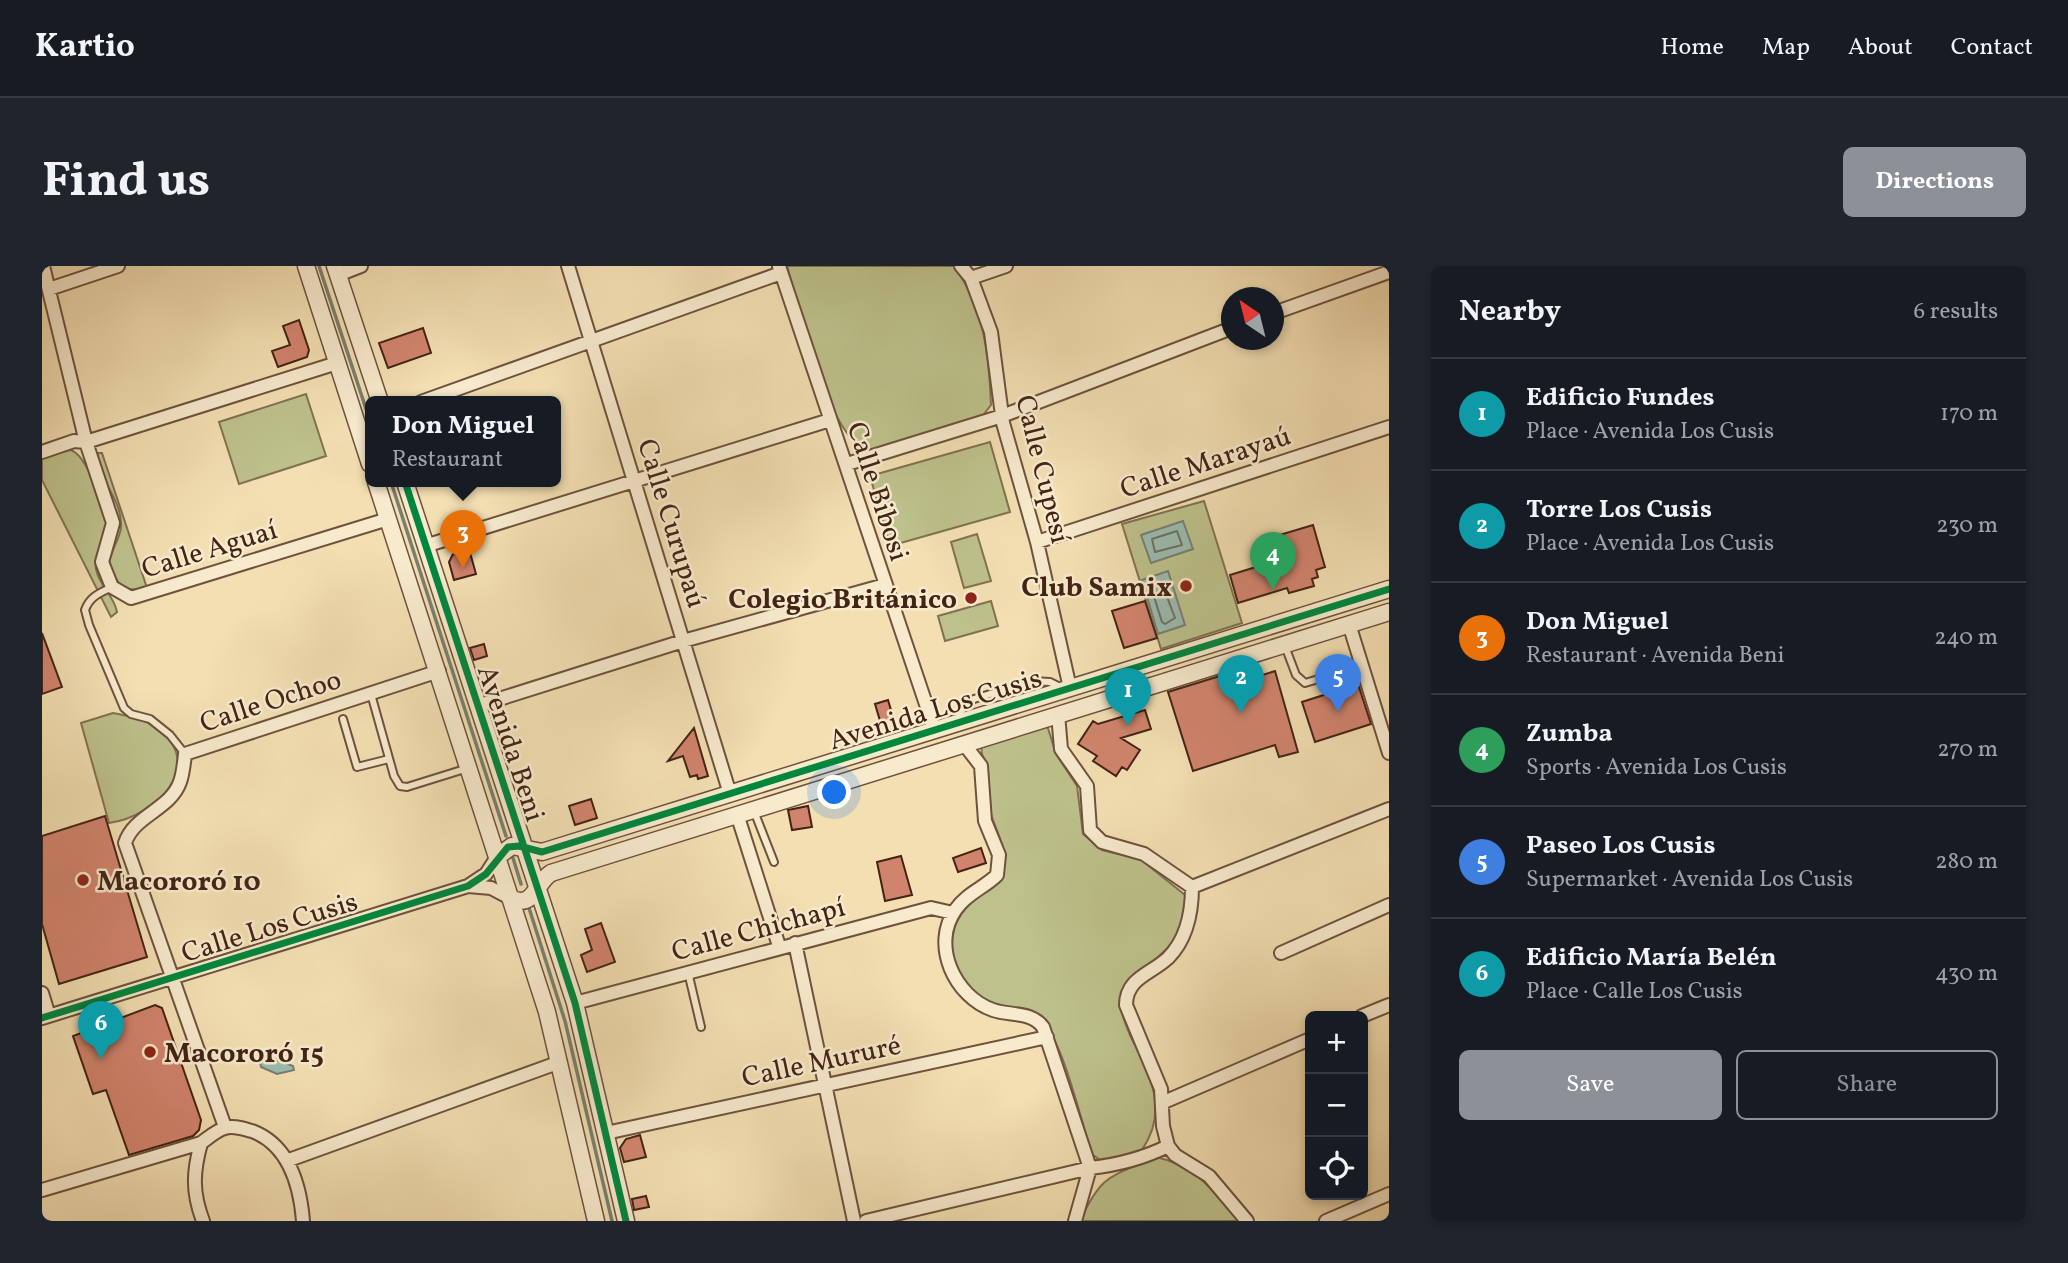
<!DOCTYPE html>
<html lang="en">
<head>
<meta charset="utf-8">
<style>
	:root { --surface:#171b24; --page:#20242c; --text:#f1f3f6; --muted:#9ea1a6; --line:#363941; --accent:#8c9099 }
	body { margin:0; font-family:Vollkorn,serif; background:var(--page); color:var(--text) }
	.controls { position:absolute; right:21px; bottom:21px; display:grid; overflow:hidden; border-radius:10px; box-shadow:0 4px 10px #0003 }
	.controls button { width:63px; height:63px; display:grid; place-items:center; padding:0; border:0; border-bottom:2px solid var(--line); background:var(--surface); color:var(--text); font:35px sans-serif }
	.compass { position:absolute; left:1179px; top:21px; width:63px; height:63px; border-radius:50%; background:var(--surface); box-shadow:0 4px 10px #0003; rotate:325deg }
	.you { position:absolute; left:793px; top:527px; width:24px; height:24px; margin:-18px; border:5px solid #fff; border-radius:50%; background:#1a73e8; box-shadow:0 0 0 10px #1a73e833 }
	.badge { display:grid; place-items:center; width:46px; height:46px; border-radius:50%; background:var(--accent); color:#fff; font-size:23px; font-weight:700 }
	.pin { position:absolute; translate:-50% -58px; filter:drop-shadow(0 2px 4px #0008) }
	.pin::after { content:''; position:absolute; top:37px; width:24px; height:21px; background:inherit; clip-path:polygon(0 0,100% 0,50% 100%) }
	.popup { position:absolute; left:323px; top:130px; width:196px; height:91px; box-sizing:border-box; display:grid; place-content:center; border-radius:10px; background:var(--surface); filter:drop-shadow(0 2px 5px #0005); font-size:23px; white-space:nowrap; color:var(--muted) }
	.popup b { font-size:26px; color:var(--text) }
	.popup::after { content:''; position:absolute; left:50%; top:100%; margin-left:-14px; border:14px solid transparent; border-top-color:var(--surface) }
	.list { margin:0; padding:0; list-style:none }
	h2 { display:flex; justify-content:space-between; align-items:center; height:91px; margin:0; padding:0 28px; font-size:30px }
	h2 small { font-size:23px; font-weight:400; color:var(--muted) }
	.list li { display:grid; grid-template-columns:46px 1fr auto; gap:21px; align-items:center; box-sizing:border-box; height:112px; padding:0 28px; border-top:2px solid var(--line) }
	.list b { display:block; font-size:26px; white-space:nowrap }
	.list p { margin:0; font-size:23px; white-space:nowrap; color:var(--muted) }
	.list em { font-size:23px; font-style:normal; color:var(--muted) }
	.actions { display:flex; gap:14px; padding:21px 28px }
	.actions a { flex:1; padding:16px 0; border:2px solid var(--accent); border-radius:10px; text-align:center; font-size:24px; color:var(--accent) }
	.actions .main { background:var(--accent); color:#fff }
	.icon { flex:none; width:38px; height:38px; fill:none; stroke:currentColor; stroke-width:2; stroke-linecap:round; stroke-linejoin:round }
	.map { position:relative; flex:none; width:1347px; height:955px; overflow:hidden; border-radius:10px }
	header { display:flex; align-items:center; gap:42px; box-sizing:border-box; height:98px; padding:0 35px; background:var(--surface); border-bottom:2px solid var(--line) }
	header strong { font-size:33px }
	nav { display:flex; gap:38px; margin-inline-start:auto; font-size:24px }
	.intro { display:flex; align-items:center; justify-content:space-between; box-sizing:border-box; height:168px; padding:0 42px }
	h1 { margin:0; font-size:49px }
	.button { padding:18px 32px; border-radius:10px; background:var(--accent); color:#fff; font-size:24px; font-weight:700 }
	main { display:flex; gap:42px; padding:0 42px }
	aside { flex:1; background:var(--surface); border-radius:10px; box-shadow:0 4px 10px #0003 }
	.map>svg:first-child { display:block }
	.green { fill:#bdc18b; stroke:#807250; stroke-width:2 }
	.water { fill:#9bbcb0; stroke:#777f72; stroke-width:2 }
	.lines { fill:none; stroke-linecap:round; stroke-linejoin:round }
	.shore { stroke:#6e7063; stroke-width:2 }
	.stream { stroke:#777f72; stroke-width:3.5 }
	.building { fill:#d1846d; stroke:#422316; stroke-width:2 }
	.service-casing { stroke:#6e523d; stroke-width:10 }
	.minor-casing { stroke:#6e523d; stroke-width:16 }
	.tertiary-casing { stroke:#6e523d; stroke-width:19 }
	.service { stroke:#f7eacd; stroke-width:6 }
	.minor { stroke:#f7eacd; stroke-width:12 }
	.tertiary { stroke:#f7eacd; stroke-width:16 }
	.cycleway-casing { stroke:#f7eacd; stroke-width:11 }
	.cycleway { stroke:#00873e; stroke-width:7 }
	.poi-dot { fill:#8f2418; stroke:#f7eacd; stroke-width:2.5 }
	.labels { text-anchor:middle; stroke-width:5; stroke-linejoin:round; paint-order:stroke }
	.street-label { font-size:28px; fill:#422316; stroke:#f7eacd }
	.poi-label { font-size:28px; font-weight:bold; fill:#422316; stroke:#f7eacd; text-anchor:end }
</style>
</head>
<body>
<header>
<strong>Kartio</strong>
<nav><a>Home</a><a>Map</a><a>About</a><a>Contact</a></nav>
</header>
<div class="intro"><h1>Find us</h1><a class="button">Directions</a></div>
<main>
<div class="map">
<svg width="1347" height="955" viewBox="0 0 1347 955">
	<rect width="100%" height="100%" fill="#f3dfb2"/>
	<filter id="stains"><feTurbulence type="fractalNoise" baseFrequency=".00286" numOctaves="4"/><feColorMatrix values="0 0 0 0 .2 0 0 0 0 .09 0 0 0 0 .02 0 0 0 .5 -.17"/></filter>
	<radialGradient id="worn" r=".72"><stop offset=".6" stop-color="#630" stop-opacity="0"/><stop offset="1" stop-color="#630" stop-opacity=".3"/></radialGradient>
	<path class="green" d="M745,0h167c30,42 35,88 37,139l-11,14 -108,32c-43,-4 -74,-147 -85,-185z
		M264,128l20,62 -87,28 -20,-62z
		M948,176l20,70 -120,34 -20,-70z
		M28,184c16,3 37,60 36,76 0,15 -13,27 -10,43 3,17 18,26 21,43l-6,5 -69,-137v-23z
		M56,187h4l45,135c-24,5 -30,-3 -38,-24 1,-14 11,-24 12,-37 2,-27 -25,-49 -23,-74z
		M1162,235l38,122 -81,26 -39,-125z
		M935,268l14,47 -27,7 -13,-46z
		M949,335l7,25 -53,15 -7,-25z
		M71,447c14,3 30,5 42,14 54,37 1,90 -46,96l-28,-100z
		M1005,459l9,29 21,32 6,48 19,16 38,9 45,36c7,64 -60,69 -64,104 -1,12 4,24 9,36 19,40 40,73 12,115l-39,12 -10,-7c-13,-33 -29,-116 -54,-137 -12,-11 -24,-10 -40,-12 -25,-4 -46,-32 -47,-57 -3,-53 55,-57 53,-91 -2,-21 -16,-39 -18,-61 0,-10 3,-22 0,-32 -3,-8 -7,-10 -5,-20z
		M1114,891c39,8 59,35 83,64h-159c22,-48 31,-44 76,-64z"/>
	<path class="water" d="M1141,255l10,28 -42,14 -10,-28z
		M1126,305l17,54 -27,9 -16,-54z
		M225,790l26,10 1,4 -17,4 -16,-7 -1,-5z"/>
	<g class="lines">
		<path class="shore" d="M1135,265l5,14 -27,7 -3,-13z
			M1119,315l14,37 -10,6 -3,-2 -11,-35z"/>
		<path class="stream" d="M277,0l51,155
			M349,216l115,354
			M471,592l8,26
			M487,642l36,113 47,200"/>
	</g>
	<path class="building" d="M257,54l10,30 -2,7 -29,10 -6,-16 18,-6 -7,-19z
		M381,62l8,25 -43,15 -9,-25z
		M1271,259l12,42 -9,3 2,7 -6,2 2,7 -25,7 -2,-5 -49,15 -8,-28 49,-15 -6,-23z
		M427,283l7,25 -22,6 -5,-18 4,-8z
		M1103,335l12,37 -33,10 -12,-37z
		M0,367l20,54 -20,7z
		M442,378l3,12 -13,4 -4,-12z
		M1207,401l4,11 22,-7 23,81 -19,5 -4,-12 -82,26 -25,-79z
		M1316,418l13,40 -56,18 -13,-40z
		M846,434l6,20 -13,4 -6,-20z
		M1103,444l6,19 -30,9 19,12 -13,20 -5,-3 -6,9 -23,-15 4,-5 -19,-12 15,-23 5,3z
		M652,462l14,48 -10,3 -1,-4 -7,2 -7,-21 -15,5z
		M549,533l6,19 -22,7 -6,-19z
		M766,540l4,21 -20,3 -4,-20z
		M63,550l42,141 -88,27 -17,-60v-88z
		M939,582l5,15 -28,9 -5,-14z
		M859,590l11,39 -27,6 -8,-39z
		M559,657l14,39 -28,10 -6,-17 11,-5 -7,-21z
		M113,739l7,3 39,112 -2,10 -6,6 -64,19 -23,-65 -13,4 -20,-58z
		M598,869l6,22 -22,5 -4,-14 6,-9z
		M604,930l3,11 -15,3 -2,-11z"/>
	<g class="lines">
		<g class="service-casing">
			<path id="service" d="M70,321c-12,6 -22,9 -27,23l4,15 35,83 7,6 19,5 20,16 15,19
				M1243,380l11,29 9,8 57,-17
				M329,428l23,82 6,10 7,1 61,-19
				M301,453l14,48 32,-8
				M915,455l7,-15 10,-7 58,-18 18,1 10,5
				M712,545l20,51
				M646,706l13,55"/>
		</g>
		<g class="minor-casing">
			<path id="minor" d="M1,0l43,176 27,81 -11,39 10,25 19,11 257,-79
				M526,0l162,528
				M737,0l156,465
				M919,0l10,12 20,54 12,91 34,119 33,146
				M296,9l23,-9
				M929,12l35,-12
				M7,23l69,-23
				M1232,47l115,-41
				M379,136l360,-129
				M0,186l32,-11 12,1 251,-79
				M805,198l155,-48 230,-88
				M995,276l352,-115
				M383,280l405,-126
				M1307,358l40,129
				M435,440l206,-65 202,-56
				M1016,448l3,35 26,37 3,44 12,12 42,12 48,33c0,25 -5,52 -24,71 -17,16 -42,20 -42,47l35,84 2,37 5,20 7,9 34,21 38,45
				M922,478l17,22 4,55 14,34 -2,20c-13,13 -30,18 -41,34 -26,36 -1,88 37,101 17,6 38,1 50,17l47,141 -15,53
				M695,548l42,132
				M426,620l23,2 19,10
				M1150,621l197,-78
				M753,677l59,278
				M1239,687l108,-48
				M0,727l7,23
				M533,737l356,-95 22,5
				M1320,750l27,-11
				M0,752l426,-132 18,-12 11,-17
				M1122,836l146,-63
				M183,861l-100,-284c9,-28 45,-33 55,-61 3,-8 4,-19 5,-28l254,-83
				M564,867l441,-96
				M247,894l271,-98
				M0,924l159,-47
				M161,955c-11,-29 -10,-49 -2,-78 7,-5 16,-13 24,-15 8,-3 19,1 27,3 37,14 48,53 51,90
				M824,955l224,-53c27,-3 54,-10 78,-22
				M1284,955l63,-27"/>
		</g>
		<g class="tertiary-casing">
			<path id="tertiary" d="M264,0l64,198
				M293,0l45,136
				M334,216l171,530 49,209
				M363,216l170,521 51,218
				M455,591l15,-11 30,6 847,-263
				M468,632c24,12 25,-15 41,-25l838,-261"/>
		</g>
		<use href="#service" class="service"/>
		<use href="#minor" class="minor"/>
		<use href="#tertiary" class="tertiary"/>
		<g class="cycleway-casing">
			<path id="cycleway" d="M363,216l170,521 51,218
				M0,752l426,-132 18,-12 22,-27 11,-1 23,6 847,-263"/>
		</g>
		<use href="#cycleway" class="cycleway"/>
	</g>
	<g class="poi-dot">
		<circle cx="1144" cy="320" r="7"/>
		<circle cx="929" cy="332" r="7"/>
		<circle cx="41" cy="614" r="7"/>
		<circle cx="108" cy="786" r="7"/>
	</g>
	<g class="labels">
		<g class="street-label">
			<text transform="translate(1163 195) rotate(-18)" y="10">Calle Marayaú</text>
			<text transform="translate(1002 203) rotate(76)" y="10">Calle Cupesí</text>
			<text transform="translate(837 225) rotate(72)" y="10">Calle Bibosi</text>
			<text transform="translate(631 257) rotate(73)" y="10">Calle Curupaú</text>
			<text transform="translate(167 282) rotate(-17)" y="10">Calle Aguaí</text>
			<text transform="translate(228 434) rotate(-18)" y="10">Calle Ochoo</text>
			<text transform="translate(893 442) rotate(-17)" y="10">Avenida Los Cusis</text>
			<text transform="translate(470 477) rotate(72)" y="10">Avenida Beni</text>
			<text transform="translate(227 660) rotate(-17)" y="10">Calle Los Cusis</text>
			<text transform="translate(716 662) rotate(-15)" y="10">Calle Chichapí</text>
			<text transform="translate(779 794) rotate(-12)" y="10">Calle Mururé</text>
		</g>
		<g class="poi-label">
			<text x="1130" y="330">Club Samix</text>
			<text x="915" y="342">Colegio Británico</text>
			<text x="55" y="624" text-anchor="start">Macororó 10</text>
			<text x="122" y="796" text-anchor="start">Macororó 15</text>
		</g>
	</g>
	<rect width="100%" height="100%" filter="url(#stains)"/>
	<rect width="100%" height="100%" fill="url(#worn)"/>
</svg>
<div class="controls">
<button>+</button>
<button>−</button>
<button><svg class="icon" aria-label="locate" viewBox="0 0 24 24"><circle cx="12" cy="12" r="6"/><path d="M12 2v4M12 18v4M2 12h4M18 12h4"/></svg></button>
</div>
<svg class="compass" viewBox="-18 -18 36 36"><path d="M0-13l5 13h-10z" fill="#e53935"/><path d="M0 13l5-13h-10z" fill="#9ea1a6"/></svg>
<div class="you"></div>
<div class="pin badge" style="left:1086px;top:460px;background:#0f9aa8">1</div>
<div class="pin badge" style="left:1199px;top:447px;background:#0f9aa8">2</div>
<div class="pin badge" style="left:421px;top:302px;background:#e8710a">3</div>
<div class="popup"><b>Don Miguel</b>Restaurant</div>
<div class="pin badge" style="left:1231px;top:324px;background:#2e9e5b">4</div>
<div class="pin badge" style="left:1296px;top:446px;background:#3f7fe0">5</div>
<div class="pin badge" style="left:59px;top:793px;background:#0f9aa8">6</div>
</div>
<aside>
<h2>Nearby<small>6 results</small></h2>
<ul class="list">
<li><span class="badge" style="background:#0f9aa8">1</span><div><b>Edificio Fundes</b><p>Place · Avenida Los Cusis</p></div><em>170 m</em></li>
<li><span class="badge" style="background:#0f9aa8">2</span><div><b>Torre Los Cusis</b><p>Place · Avenida Los Cusis</p></div><em>230 m</em></li>
<li><span class="badge" style="background:#e8710a">3</span><div><b>Don Miguel</b><p>Restaurant · Avenida Beni</p></div><em>240 m</em></li>
<li><span class="badge" style="background:#2e9e5b">4</span><div><b>Zumba</b><p>Sports · Avenida Los Cusis</p></div><em>270 m</em></li>
<li><span class="badge" style="background:#3f7fe0">5</span><div><b>Paseo Los Cusis</b><p>Supermarket · Avenida Los Cusis</p></div><em>280 m</em></li>
<li><span class="badge" style="background:#0f9aa8">6</span><div><b>Edificio María Belén</b><p>Place · Calle Los Cusis</p></div><em>430 m</em></li>
</ul>
<div class="actions"><a class="main">Save</a><a>Share</a></div>
</aside>
</main>
</body>
</html>
